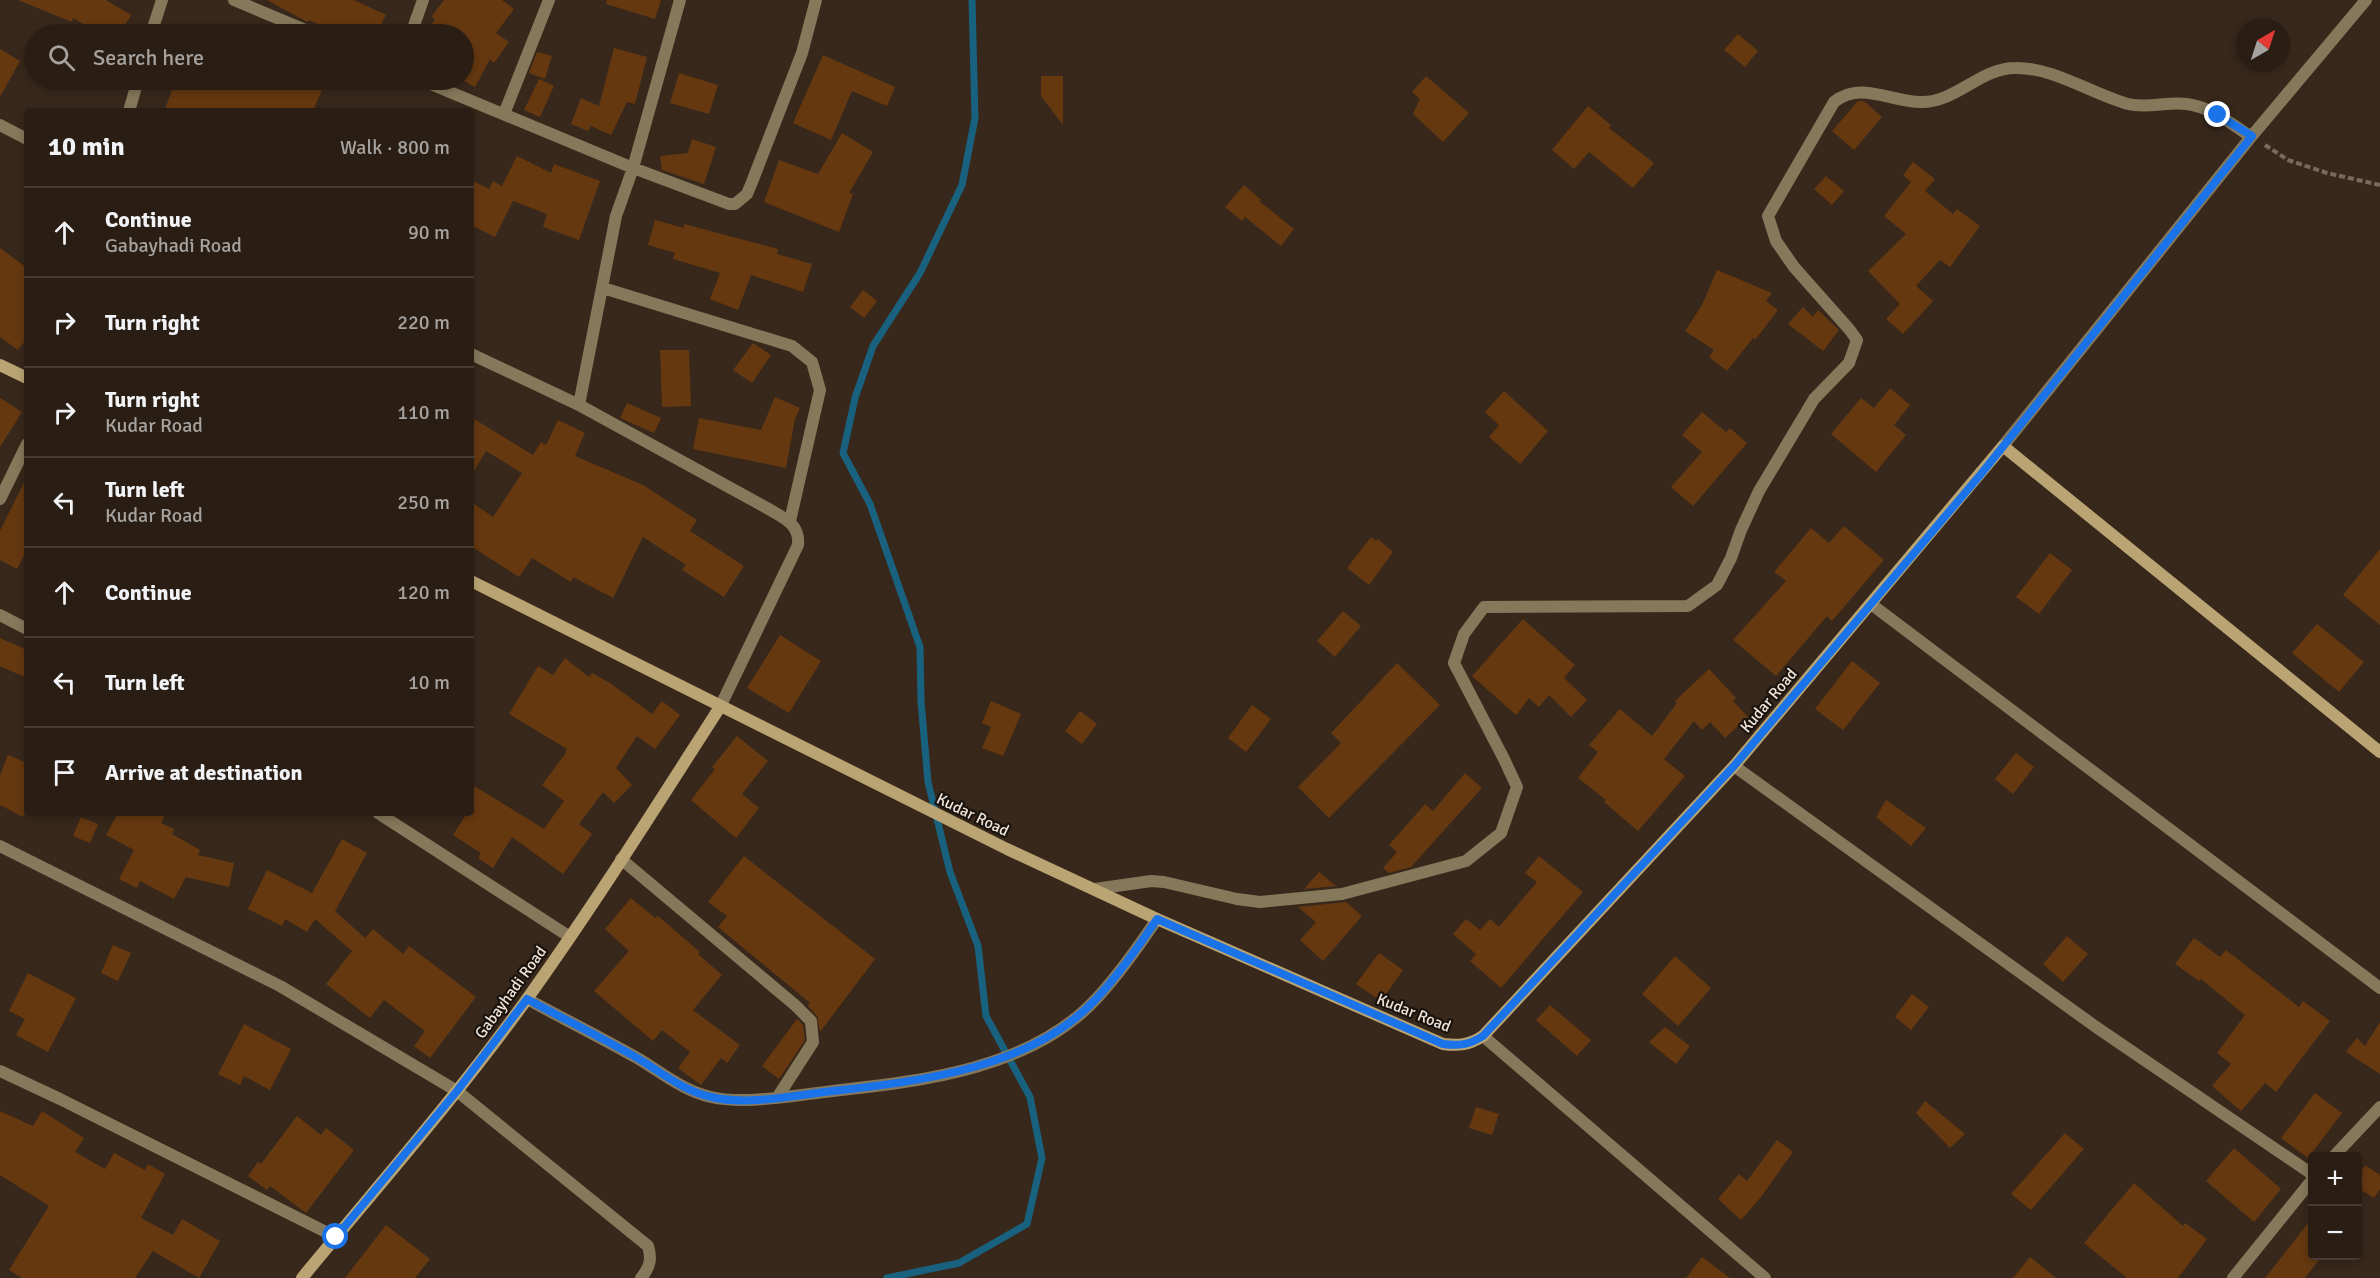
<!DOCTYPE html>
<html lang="en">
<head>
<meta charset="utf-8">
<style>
	:root { --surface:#2a1e14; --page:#32271d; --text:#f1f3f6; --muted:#a5a2a0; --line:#463c34 }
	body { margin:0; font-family:Signika,sans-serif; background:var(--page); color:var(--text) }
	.controls { position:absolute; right:18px; bottom:18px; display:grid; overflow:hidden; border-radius:6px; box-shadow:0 3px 9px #0003 }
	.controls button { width:54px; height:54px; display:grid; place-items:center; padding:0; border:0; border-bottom:2px solid var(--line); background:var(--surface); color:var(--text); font:30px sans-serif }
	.compass { position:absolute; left:2236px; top:18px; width:54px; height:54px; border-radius:50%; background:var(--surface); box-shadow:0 3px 9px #0003; rotate:39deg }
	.stop { position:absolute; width:18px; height:18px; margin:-14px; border:4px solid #1a73e8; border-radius:50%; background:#fff }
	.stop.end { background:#1a73e8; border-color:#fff; box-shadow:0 2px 6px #0008 }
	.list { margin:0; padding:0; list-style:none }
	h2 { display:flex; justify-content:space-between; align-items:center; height:78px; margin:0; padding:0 24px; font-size:26px }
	h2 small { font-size:20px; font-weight:400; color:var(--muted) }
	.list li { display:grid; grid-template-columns:39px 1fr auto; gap:18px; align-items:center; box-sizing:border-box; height:90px; padding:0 24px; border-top:2px solid var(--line) }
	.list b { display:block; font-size:22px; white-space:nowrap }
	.list p { margin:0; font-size:20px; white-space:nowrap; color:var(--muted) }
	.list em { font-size:20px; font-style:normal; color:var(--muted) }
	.icon { flex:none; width:33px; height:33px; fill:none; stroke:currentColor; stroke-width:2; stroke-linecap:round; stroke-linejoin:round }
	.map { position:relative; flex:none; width:2380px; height:1278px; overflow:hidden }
	.search { position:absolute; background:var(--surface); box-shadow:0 3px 9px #0003; left:24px; top:24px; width:450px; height:66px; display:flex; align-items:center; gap:15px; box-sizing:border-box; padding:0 21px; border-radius:33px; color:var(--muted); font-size:22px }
	.panel { position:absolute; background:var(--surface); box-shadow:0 3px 9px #0003; left:24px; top:108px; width:450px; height:708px; border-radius:6px }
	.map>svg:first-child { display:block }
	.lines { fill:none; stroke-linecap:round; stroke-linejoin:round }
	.stream { stroke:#19627f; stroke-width:7 }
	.building { fill:#653810 }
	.path { stroke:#786a5f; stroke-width:4; stroke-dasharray:6 3; stroke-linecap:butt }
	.street { stroke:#86785b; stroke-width:12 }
	.secondary { stroke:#baa473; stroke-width:12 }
	.route { stroke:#1a73e8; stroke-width:8 }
	.labels { text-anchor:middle; stroke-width:4.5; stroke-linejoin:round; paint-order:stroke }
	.street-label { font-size:16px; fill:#efe4dc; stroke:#1a130d }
</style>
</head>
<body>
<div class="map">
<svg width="2380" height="1278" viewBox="0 0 2380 1278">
	<rect width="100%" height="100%" fill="#38281b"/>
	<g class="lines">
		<path class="stream" d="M887,1278l72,-15 68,-39 15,-66 -12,-61 -44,-81 -8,-70 -28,-74 -22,-90 -7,-81 -1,-54 -50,-143 -27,-51 12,-55 18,-52 47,-73 42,-88 13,-67 -3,-118"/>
	</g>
	<path class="building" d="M18,0h88l25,15 -11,19h-20l-27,-16 -1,4z
		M267,0h87l32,15 -10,19h-37l-30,-14 -2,2z
		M444,0h58l12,9 -18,24 13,9 -15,21 -4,-4 -15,28 -11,-6v-47h-38l9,-15 -4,-2z
		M607,0h54l-6,19 -49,-15z
		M1738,34l20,17 -13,16 -21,-17z
		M614,48l33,9 -12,47 -8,-2 -16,33 -20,-9 -3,5 -17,-7 10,-26 18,8z
		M0,49l20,12 -20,36z
		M537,52l15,4 -7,23 -16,-6z
		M823,55l72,32 -8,19 -35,-15 -21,49 -38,-17z
		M679,73l39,12 -9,29 -39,-11z
		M1041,76h22v49l-22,-29z
		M1426,76l43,37 -26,29 -30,-28 7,-15 -8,-7z
		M539,79l15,7 -14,31 -16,-7z
		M176,80h150l-13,31h-149z
		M1858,101h6l18,16 -28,33 -22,-19z
		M1588,106l23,19 -2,3 45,35 -21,25 -44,-36 -15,17 -22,-19z
		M842,133l31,19 -24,41 4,1 -14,38 -75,-30 15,-42 39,14z
		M692,139l24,8 -12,37 -42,-14 -2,-14 28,-3z
		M517,156l34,17 3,-9 46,17 -21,59 -36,-13 4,-13 -34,-13 -18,36 -24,-12v-45l18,9 4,-8 9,5z
		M1913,162l22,17 -10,12 28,23 4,-5 23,17 -30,41 -10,-7 -24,26 17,15 -30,33 -17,-15 14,-15 -32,-33 38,-37 -22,-18 27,-34 -8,-7z
		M1826,176l18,15 -12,14 -18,-16z
		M1244,185l17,15 -2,1 35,28 -13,17 -36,-29 -3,4 -17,-14z
		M655,220l29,8v-4l94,25 -1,5 35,10 -9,28 -52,-17 -13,35 -28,-11 10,-26 -47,-14 2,-6 -27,-8z
		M0,248l27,20v70l-9,12 -18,-13z
		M1717,270l55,23 -6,8 12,9 -23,30 -2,-2 -26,33 -18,-14 5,-7 -29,-19 17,-26z
		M863,290l14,11 -13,17 -14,-11z
		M1803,307l10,10 5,-7 21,20 -16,21 -35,-27z
		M753,343l18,12 -19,28 -19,-13z
		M660,350h29l2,56 -29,1z
		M1890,388l20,17 -16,20 12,10 -30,37 -45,-38 30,-36 13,10z
		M1504,391l44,40 -28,33 -31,-27 10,-12 -14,-13z
		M775,397l25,11 -5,11 -9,49 -93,-19 6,-31 62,12z
		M0,398l22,14 -22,35z
		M627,403l34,15 -7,15 -34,-15z
		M1702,412l24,20 4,-4 17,15 -54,63 -22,-19 31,-35 -20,-17z
		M471,417l62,38 8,-13 5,3 12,-25 27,13 -10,23 68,29 54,35 -7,11 54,35 -20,31 -42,-27 4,-5 -43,-28 -30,61 -40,-21 -2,5 -39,-24 -13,19 -48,-31v-44l22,15 29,-44 -36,-22 -15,25z
		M27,477v73l-10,19 -17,-9v-29z
		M1844,526l40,34 -52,61 -5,-5 -51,60 -43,-36 53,-59 -12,-9 37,-44 18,15z
		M1371,537l5,4 2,-2 15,13 -24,33 -22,-17z
		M2380,549v76l-37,-30z
		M2050,553l22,17 -33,44 -23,-17z
		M1343,611l18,15 -26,31 -18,-16z
		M1523,619l52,46 -11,13 23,22 -16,17 -22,-22 -10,12 -10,-9 -13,17 -44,-39z
		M2317,624l47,38 -25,30 -47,-39z
		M780,635l41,26 -32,52 -42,-25z
		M0,638l27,12v28l-27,-12z
		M565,658l24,19 3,-4 18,10 42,31 10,-13 18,14 -25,34 -18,-13 -21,32 16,17 -18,18 -11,-11 -24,32 13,10 -29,40 -51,-37 -19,31 -15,-10 3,-5 -28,-18 14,-22h4v-29l73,45 20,-28 -22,-16 23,-31 2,-5 -58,-35 29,-48 15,9z
		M1852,661l28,22 -37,47 -28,-21z
		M1397,663l43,42 -111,113 -31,-31 43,-44 -10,-10z
		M1709,669l27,29 -3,3 15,16 -23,21 -15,-16 -8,8 -8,-9 -30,38 21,17 -47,55 -34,-29 2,-2 -28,-22 20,-26 -9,-7 31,-36 32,27 25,-33 -2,-2z
		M991,701l30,13 -18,42 -21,-8 9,-21 -9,-4z
		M1252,705l19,14 -25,33 -18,-14z
		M1080,711l17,13 -15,20 -17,-13z
		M737,736l31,25 -26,33 17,14 -23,30 -45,-38 24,-31 -3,-2z
		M2016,753l18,14 -21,27 -18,-15z
		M8,755l19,8v44l-4,10 -23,-12v-30z
		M1465,773l17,15 -71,79 -22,6 -6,-5 14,-16 -8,-7 36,-41 8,7z
		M1886,800l40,28 -15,18 -35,-29z
		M118,813h48l-5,10 13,6 -2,5 28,16 -2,5 36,8 -5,24 -43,-10 -12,22 -34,-18 -3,7 -18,-9 15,-29 -28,-15z
		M81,817l17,7 -8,19 -17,-7z
		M342,839l25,14 -32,58 30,27 8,-9 30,25 6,-8 67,51 -46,61 -16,-12 11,-15 -41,-31 -14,18 -44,-34 26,-33 -37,-32 -8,13 -22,-13 -3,7 -34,-17 19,-39 45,23z
		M744,856l131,103 -55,73 -3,-16 -9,-10 2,-3 -92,-76 9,-11 -19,-14z
		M1539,856l44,36 -82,96 -31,-27 6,-7 -23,-20 13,-15 14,11 10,-11 9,8 38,-45 -12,-9z
		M1319,872l17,14 -32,3z
		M631,898l24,20 3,-2 42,36 -2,2 24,21 -29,35 47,35 -13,18 -6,-5 -20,27 -23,-17 12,-16 -28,-22 -9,11 -59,-50 35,-40 -24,-22z
		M1346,902l16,14 -39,45 -23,-21 16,-18 -18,-15z
		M2067,936l21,18 -25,28 -20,-18z
		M2194,938l26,19 6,-7 73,57 4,-6 27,20 -54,71 -11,-9 -24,28 -29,-25 19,-22 -14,-11 28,-38 -44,-36 -2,2 -24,-17z
		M113,945l18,8 -13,28 -17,-8z
		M1379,953l24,17 -22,31 -25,-17z
		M1675,956l36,32 -33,38 -36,-32z
		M28,973l48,25 -28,54 -32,-17 9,-16 -16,-8z
		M1912,994l17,13 -18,23 -16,-13z
		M1550,1005l41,35 -14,16 -41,-36z
		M797,1019l6,6 2,15 -26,39 -17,-13z
		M2380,1022v52l-34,-22 11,-14 8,8z
		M244,1024l47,25 -21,41 -26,-14 -4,9 -22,-11z
		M1665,1027l25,19 -14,18 -27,-22z
		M2315,1093l27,20 -34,45 -27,-20z
		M1925,1101l40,33 -15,14 -34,-35z
		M1476,1107l23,7 -7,21 -23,-7z
		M0,1111l33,15 9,-15 42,27 -9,14 30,17 9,-16 31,17 3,-6 17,10 -24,44 32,17 9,-16 38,22 -21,37 -46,-27 -18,27h-113l-13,-8 40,-64 -49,-31z
		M297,1116l24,19 5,-7 28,22 -48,63 -36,-27 -3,4 -19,-14 10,-14 3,2z
		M2065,1133l19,16 -53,61 -20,-16z
		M1777,1140l16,12 -32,45 -20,23 -23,-21 21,-25 8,7z
		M2234,1148l47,41 -27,33 -48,-41z
		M2365,1165l15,10v14l-6,9 -16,-10v-11z
		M2134,1183l49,43 2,-3 22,16 -29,39h-51l-43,-35z
		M2313,1217v39h9l-17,22h-40z
		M386,1225l44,34 -15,19h-70z
		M1702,1257l28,21h-44z
		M2030,1257l26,21h-43z"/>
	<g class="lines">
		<path class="path" d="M2265,145l23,15 39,13 53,12"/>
		<path class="street" d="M234,0l81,34
			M151,34l11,-34
			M411,34l12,-34
			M421,80l212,88 96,36h6l12,-10 5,-12 50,-129 14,-53
			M129,111l9,-31
			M504,114l45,-114
			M0,125l27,14
			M603,288l189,58 20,16 8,28 -30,131
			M471,354l108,51 188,103c17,10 33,16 31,37l-78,162
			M579,405l37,-189 17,-48 47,-168
			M2003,446l248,-309 115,-137
			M0,499l27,-55
			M1871,604l509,384
			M0,615l27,14
			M1734,766l362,261 216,147
			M378,813l192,124
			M0,846l280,140 177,105 191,155c4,13 2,21 -7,32
			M621,859l174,146 16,16 2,21 -36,56
			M1095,889l56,-8 13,1 73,17 23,3 82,-8 124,-33 35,-28 16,-46 -13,-28 -50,-96 10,-29 20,-27 204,-1 29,-21 14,-27 10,-28 18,-39 55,-92 35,-36 8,-23 -8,-11 -55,-62 -18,-26 -8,-25 66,-114c27,-22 58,1 88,0 34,0 59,-34 93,-34 38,-1 77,26 113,36 21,5 39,-3 59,0 24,3 45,20 64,33
			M527,999c37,20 75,39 112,60 23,14 45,32 72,38 34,8 86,-2 122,-6 89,-10 199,-22 264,-93 22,-24 42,-52 60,-79
			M1483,1036l282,242
			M0,1071l60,28 276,138
			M2334,1156l46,-49
			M2233,1278l79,-98"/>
		<path class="secondary" d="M0,365l27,13
			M471,581l536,268 150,70 286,125c16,2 26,1 40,-8l251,-270 269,-320 377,306
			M302,1278c76,-92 155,-182 225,-279 68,-95 130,-194 193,-292"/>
	</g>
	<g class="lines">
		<path class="route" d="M336,1237l121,-146 70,-92c37,20 75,39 112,60 23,14 45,32 72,38 36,9 85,-2 122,-6 88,-10 200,-23 264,-93 22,-24 42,-52 60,-79l286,125c16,2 26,1 40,-8l251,-270 247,-292 271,-338 -34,-21"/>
	</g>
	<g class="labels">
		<g class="street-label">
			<text transform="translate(1768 700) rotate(-50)" y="6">Kudar Road</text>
			<text transform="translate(973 814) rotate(26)" y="6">Kudar Road</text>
			<text transform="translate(510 992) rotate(-54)" y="6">Gabayhadi Road</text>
			<text transform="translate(1414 1012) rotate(22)" y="6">Kudar Road</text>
		</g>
	</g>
</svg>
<div class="controls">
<button>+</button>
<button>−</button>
</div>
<svg class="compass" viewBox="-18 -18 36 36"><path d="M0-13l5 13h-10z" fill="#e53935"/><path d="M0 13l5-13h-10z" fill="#a5a2a0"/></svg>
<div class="stop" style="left:336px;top:1237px"></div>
<div class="stop end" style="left:2218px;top:115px"></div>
<div class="search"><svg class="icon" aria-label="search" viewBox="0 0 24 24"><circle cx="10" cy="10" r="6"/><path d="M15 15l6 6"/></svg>Search here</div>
<section class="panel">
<h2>10 min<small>Walk · 800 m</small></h2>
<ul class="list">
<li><svg class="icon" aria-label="ahead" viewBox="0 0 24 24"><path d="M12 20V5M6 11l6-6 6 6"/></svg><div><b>Continue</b><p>Gabayhadi Road</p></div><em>90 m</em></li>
<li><svg class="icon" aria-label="right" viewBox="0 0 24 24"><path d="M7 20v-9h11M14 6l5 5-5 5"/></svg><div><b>Turn right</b></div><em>220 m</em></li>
<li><svg class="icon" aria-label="right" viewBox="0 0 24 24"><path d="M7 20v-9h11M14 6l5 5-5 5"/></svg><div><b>Turn right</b><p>Kudar Road</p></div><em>110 m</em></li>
<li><svg class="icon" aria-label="left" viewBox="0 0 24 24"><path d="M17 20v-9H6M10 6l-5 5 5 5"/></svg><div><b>Turn left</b><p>Kudar Road</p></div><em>250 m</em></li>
<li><svg class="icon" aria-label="ahead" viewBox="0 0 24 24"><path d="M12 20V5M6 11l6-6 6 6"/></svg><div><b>Continue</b></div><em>120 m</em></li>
<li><svg class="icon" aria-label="left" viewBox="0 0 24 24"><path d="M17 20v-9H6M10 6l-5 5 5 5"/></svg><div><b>Turn left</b></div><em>10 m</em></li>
<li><svg class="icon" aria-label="arrive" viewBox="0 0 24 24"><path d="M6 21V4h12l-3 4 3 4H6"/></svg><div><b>Arrive at destination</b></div></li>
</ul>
</section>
</div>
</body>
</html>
